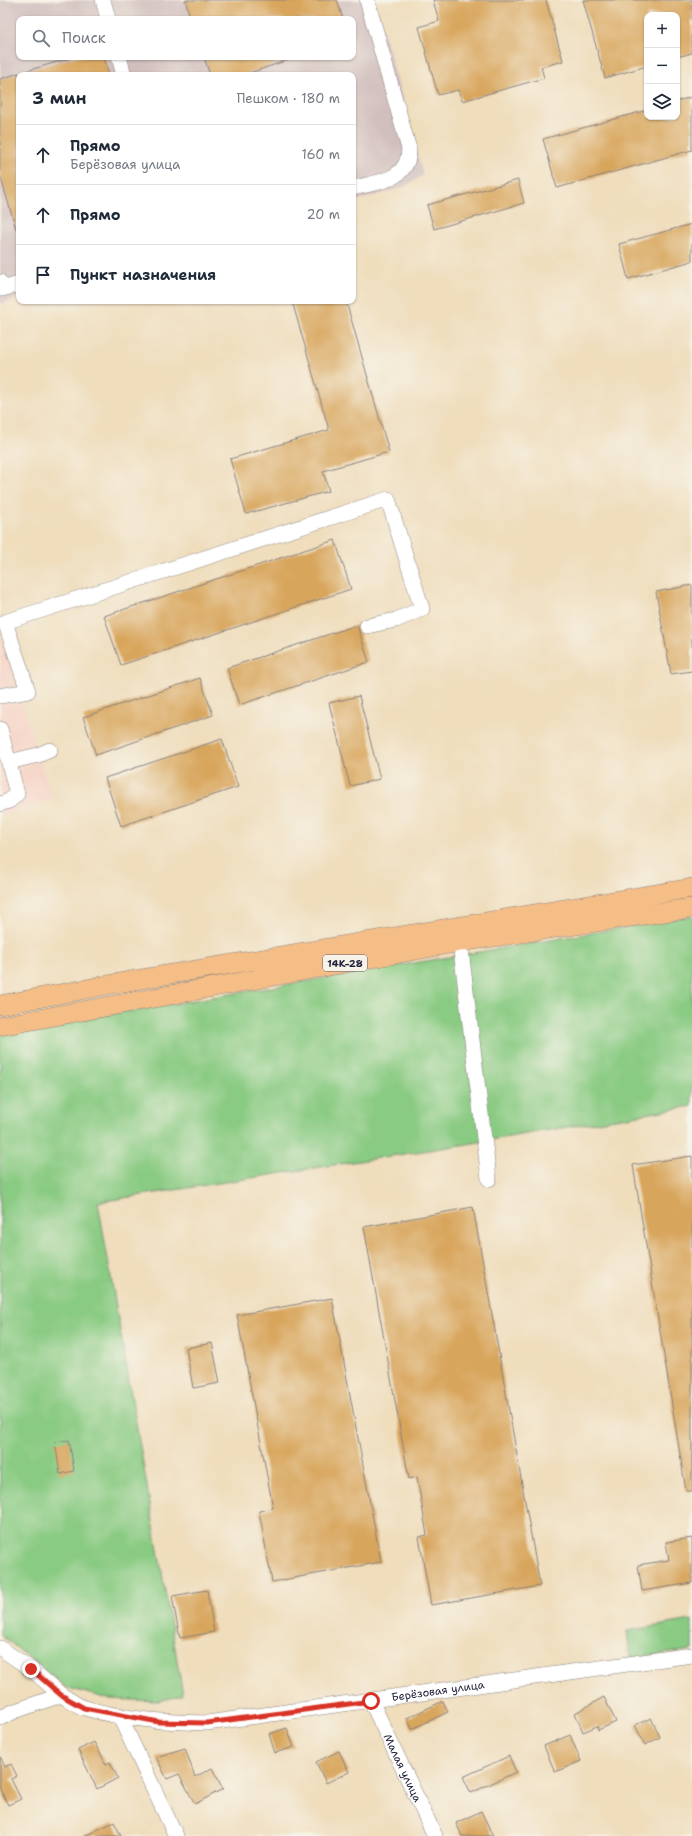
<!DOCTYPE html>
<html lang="ru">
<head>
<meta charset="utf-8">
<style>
	:root { --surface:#fff; --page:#f6f6f7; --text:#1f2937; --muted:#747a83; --line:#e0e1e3 }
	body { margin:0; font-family:"Shantell Sans",sans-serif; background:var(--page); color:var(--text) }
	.controls { position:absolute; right:12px; top:12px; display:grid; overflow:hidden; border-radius:8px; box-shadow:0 1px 3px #0004 }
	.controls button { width:36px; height:36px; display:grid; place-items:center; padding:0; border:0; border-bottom:1px solid var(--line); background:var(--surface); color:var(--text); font:20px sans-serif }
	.stop { position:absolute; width:12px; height:12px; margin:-9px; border:3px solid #d93025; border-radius:50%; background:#fff }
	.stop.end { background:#d93025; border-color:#fff; box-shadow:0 1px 4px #0008 }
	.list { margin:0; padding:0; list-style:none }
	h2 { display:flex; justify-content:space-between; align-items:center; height:52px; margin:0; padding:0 16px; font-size:17px }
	h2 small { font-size:13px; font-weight:400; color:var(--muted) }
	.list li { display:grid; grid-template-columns:26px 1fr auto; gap:12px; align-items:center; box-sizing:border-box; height:60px; padding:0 16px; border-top:1px solid var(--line) }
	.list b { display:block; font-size:15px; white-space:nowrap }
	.list p { margin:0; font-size:13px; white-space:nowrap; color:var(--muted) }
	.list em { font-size:13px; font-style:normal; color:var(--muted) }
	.icon { flex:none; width:22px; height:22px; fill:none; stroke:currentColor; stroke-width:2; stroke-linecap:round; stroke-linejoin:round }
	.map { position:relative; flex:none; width:692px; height:1836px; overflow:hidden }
	.search { position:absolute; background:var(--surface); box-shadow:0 1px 3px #0004; left:16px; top:16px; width:340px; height:44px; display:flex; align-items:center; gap:10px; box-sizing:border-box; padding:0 14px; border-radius:8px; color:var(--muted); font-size:15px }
	.panel { position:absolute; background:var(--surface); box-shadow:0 1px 3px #0004; left:16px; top:72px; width:340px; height:232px; border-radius:8px }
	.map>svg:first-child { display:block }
	.built { fill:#f6d2c4 }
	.industrial { fill:#d1bfbe; fill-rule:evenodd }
	.green { fill:#8acb83; stroke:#56765f }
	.building { fill:#d8a55b }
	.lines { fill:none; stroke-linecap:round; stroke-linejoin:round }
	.minor-casing { stroke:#88807c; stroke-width:16 }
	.major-casing { stroke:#88807c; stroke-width:20 }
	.minor { stroke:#fff; stroke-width:15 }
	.major { stroke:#f6be87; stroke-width:19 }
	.route { stroke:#d93025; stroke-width:5 }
	.labels { text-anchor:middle; stroke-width:4; stroke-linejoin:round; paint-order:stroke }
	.shield { fill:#f7f3e8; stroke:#62616f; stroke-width:1 }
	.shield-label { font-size:10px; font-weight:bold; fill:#22223b }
	.street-label { font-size:11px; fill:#22223b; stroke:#f7f3e8 }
</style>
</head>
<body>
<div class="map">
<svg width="692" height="1836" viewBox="0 0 692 1836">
	<rect width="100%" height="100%" fill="#f7f3e8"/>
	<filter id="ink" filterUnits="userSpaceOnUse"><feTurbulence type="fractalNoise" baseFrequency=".025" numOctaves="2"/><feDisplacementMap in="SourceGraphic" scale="8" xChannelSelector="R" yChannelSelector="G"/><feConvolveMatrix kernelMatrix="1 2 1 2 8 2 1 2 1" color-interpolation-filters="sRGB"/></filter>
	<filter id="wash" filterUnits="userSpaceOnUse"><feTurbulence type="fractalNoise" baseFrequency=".012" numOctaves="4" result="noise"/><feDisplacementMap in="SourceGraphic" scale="16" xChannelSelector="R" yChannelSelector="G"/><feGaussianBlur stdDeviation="0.9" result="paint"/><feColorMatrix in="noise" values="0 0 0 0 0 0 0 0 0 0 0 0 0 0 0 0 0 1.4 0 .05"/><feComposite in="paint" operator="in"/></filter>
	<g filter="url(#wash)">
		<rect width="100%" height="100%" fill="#efddbc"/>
		<path class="built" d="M0,634l53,165 -53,17z"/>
		<path class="industrial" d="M0,0h375l48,175 -19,12 -51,15v-127h-334v223l-19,6zM19,19h334v38h-334z"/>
		<path class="green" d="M692,916v190l-231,39 -363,57 85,493 -24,6 -51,-2 -43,-12 -65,-53v-601z
			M692,1620v30l-62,8 -3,-27z"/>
		<g id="blocks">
			<path class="building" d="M185,0h152l6,19h-152z
				M433,0h113l17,61 -22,6 3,11 -82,23 -4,-11 -20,5 -19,-68 20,-6z
				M583,0h109v53l-15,4v-42h-30v51l-42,12z
				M74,57h30l5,18h-85l-1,-3z
				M204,57h87v2l-47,16h-34z
				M19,73v156h-3l-16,-54v-96z
				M692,97v53l-135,38 -14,-49 104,-29v7h30v-16z
				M518,180l6,23 -90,26 -7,-24z
				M692,224v37l-64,18 -9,-35z
				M292,301h54l43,151 -66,19 6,20 -83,23 -16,-55 99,-29z
				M335,540l16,49 -230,76 -17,-49z
				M692,585v86l-21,3 -15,-82z
				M357,625l12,37 -130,43 -12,-37z
				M200,678l13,37 -117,40 -13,-38z
				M359,696l21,83 -30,7 -21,-83z
				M222,739l16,48 -117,39 -16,-48z
				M692,1156v335h-6l-53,-326z
				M473,1207l67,379 -109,19 -12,-68 8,-2 -10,-58 -8,2 -45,-252z
				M332,1298l49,264 -109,20 -13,-71 14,-3 -36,-193z
				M212,1343l8,40 -27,5 -7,-40z
				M69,1440l5,31 -14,3 -5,-32z
				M692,1538v45l-50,8 -4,-26 31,-5 -3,-18z
				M207,1590l7,42 -34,6 -8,-42z
				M604,1697l12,25 -18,8 -1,-4 -14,6 -8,-19z
				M443,1701l5,11 -36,17 -5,-11z
				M651,1718l9,19 -15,8 -10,-20z
				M287,1728l7,19 -19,6 -6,-19z
				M570,1735l11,26 -26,11 -11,-26z
				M94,1742l12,22 4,-2 8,16 -21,11 -19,-39z
				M185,1748l10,29 17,-9 11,21 -28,15 -16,-30 -12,5 -11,-22z
				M339,1751l10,21 -23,11 -10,-21z
				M0,1756l5,11 6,-3 6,12 -6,3 10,20 -13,6 -8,-16z
				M509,1756l7,16 -45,21 -8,-16z
				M481,1811l12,25h-31l-6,-13z
				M114,1822l7,14h-37z"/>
		</g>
	</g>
	<g filter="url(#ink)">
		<use href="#blocks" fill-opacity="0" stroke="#88807c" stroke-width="1"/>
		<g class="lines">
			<g class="minor-casing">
				<g id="minor">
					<path d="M103,0l5,19"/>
					<path d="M119,57l5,18"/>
					<path d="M353,188c24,-6 56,-7 56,-39l-42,-149"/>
					<path d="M0,282l2,7 17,-5"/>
					<path d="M0,696l28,-5 -23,-69 383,-123 34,110 -26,11 -29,6"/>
					<path d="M0,729l17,65 -8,7 -9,3"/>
					<path d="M9,762l29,-7 12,-5"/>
					<path d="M460,942l29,237"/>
					<path d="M0,1648l31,21 30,26"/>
					<path id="s1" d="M371,1701l64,135"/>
					<path d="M119,1715l57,121"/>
					<path id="s2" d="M0,1718l15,-7 46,-16c8,4 16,11 24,13 40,12 82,14 122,15l485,-68"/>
				</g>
			</g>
			<g class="major-casing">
				<path id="major" d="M0,1005l129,-24 563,-93
					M0,1026l460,-84 232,-34"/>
			</g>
			<use href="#minor" class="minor"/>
			<use href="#major" class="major"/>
		</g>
	</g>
	<g class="lines" filter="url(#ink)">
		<path class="route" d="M31,1669l30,26 23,13 75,14 48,1 164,-22"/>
	</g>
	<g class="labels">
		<rect class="shield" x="323" y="955" width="44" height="16" rx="3"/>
		<g class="shield-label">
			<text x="345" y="967">14К-28</text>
		</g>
		<g class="street-label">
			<text dy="4" stroke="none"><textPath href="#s2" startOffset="449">Берёзовая улица</textPath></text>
			<text dy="4" stroke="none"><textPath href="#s1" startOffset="74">Малая улица</textPath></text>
		</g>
	</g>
</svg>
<div class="controls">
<button>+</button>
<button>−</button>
<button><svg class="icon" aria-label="layers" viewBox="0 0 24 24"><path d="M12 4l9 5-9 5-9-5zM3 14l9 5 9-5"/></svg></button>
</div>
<div class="stop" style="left:371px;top:1701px"></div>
<div class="stop end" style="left:31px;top:1669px"></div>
<div class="search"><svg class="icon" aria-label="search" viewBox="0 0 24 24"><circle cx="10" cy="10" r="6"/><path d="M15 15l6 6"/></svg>Поиск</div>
<section class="panel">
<h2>3 мин<small>Пешком · 180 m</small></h2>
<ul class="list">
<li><svg class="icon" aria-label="ahead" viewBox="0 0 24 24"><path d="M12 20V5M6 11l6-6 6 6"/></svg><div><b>Прямо</b><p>Берёзовая улица</p></div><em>160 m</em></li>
<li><svg class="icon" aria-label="ahead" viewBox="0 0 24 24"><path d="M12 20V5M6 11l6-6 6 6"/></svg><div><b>Прямо</b></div><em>20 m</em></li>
<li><svg class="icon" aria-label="arrive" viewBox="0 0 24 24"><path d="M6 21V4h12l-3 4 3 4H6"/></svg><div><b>Пункт назначения</b></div></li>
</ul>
</section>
</div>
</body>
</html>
